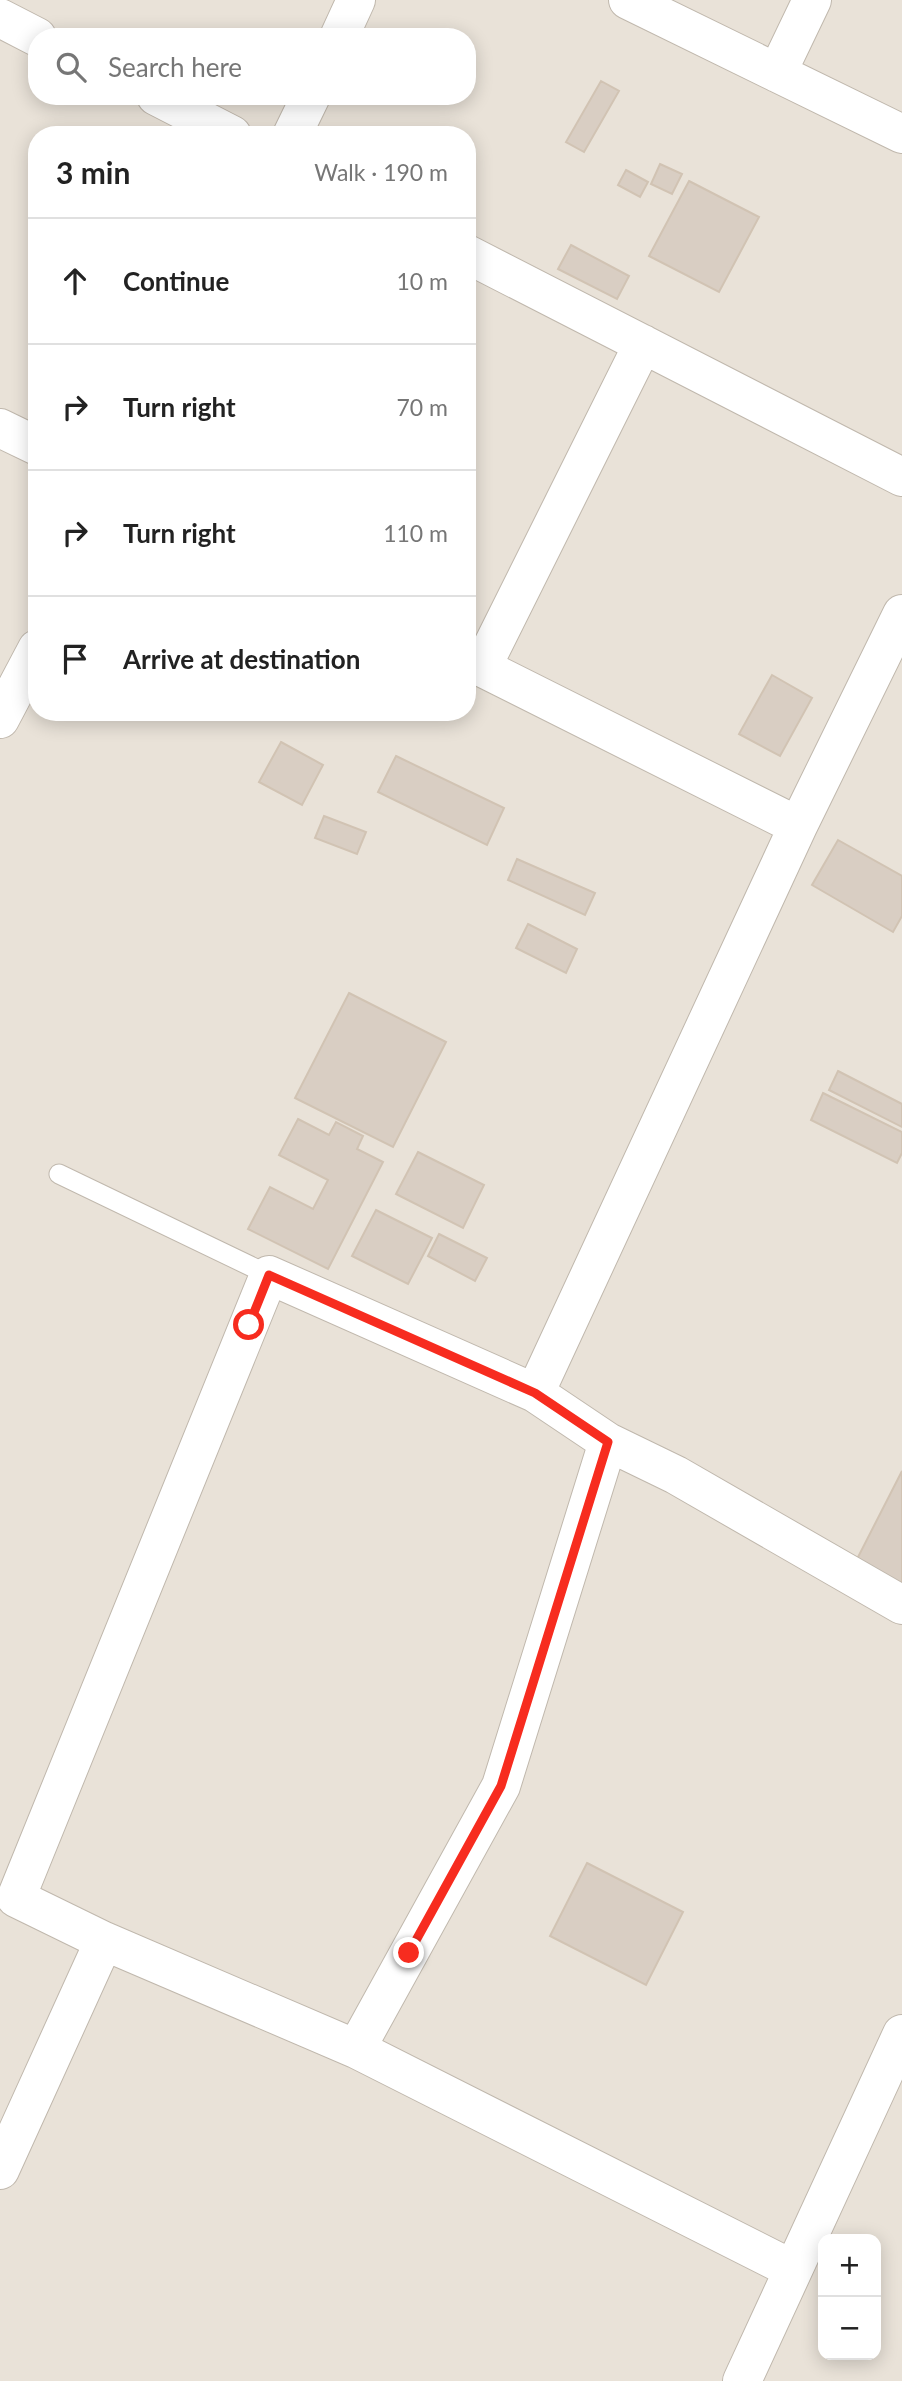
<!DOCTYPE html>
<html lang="en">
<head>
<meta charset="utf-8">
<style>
	:root { --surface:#fff; --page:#f2f2f2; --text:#222; --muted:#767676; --line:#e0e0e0 }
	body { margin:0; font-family:Lato,sans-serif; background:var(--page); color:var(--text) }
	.controls { position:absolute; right:21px; bottom:21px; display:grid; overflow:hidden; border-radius:14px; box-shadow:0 4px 18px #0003 }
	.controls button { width:63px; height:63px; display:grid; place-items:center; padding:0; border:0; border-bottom:2px solid var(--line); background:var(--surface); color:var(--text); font:35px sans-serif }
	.stop { position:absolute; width:21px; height:21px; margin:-16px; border:5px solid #f72c1f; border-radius:50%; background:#fff }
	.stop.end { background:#f72c1f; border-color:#fff; box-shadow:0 2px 7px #0008 }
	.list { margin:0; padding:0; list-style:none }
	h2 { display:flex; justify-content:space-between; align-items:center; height:91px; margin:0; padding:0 28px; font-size:30px }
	h2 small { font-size:23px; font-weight:400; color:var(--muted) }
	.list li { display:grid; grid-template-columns:46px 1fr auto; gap:21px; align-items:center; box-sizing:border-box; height:126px; padding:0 28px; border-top:2px solid var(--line) }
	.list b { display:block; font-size:26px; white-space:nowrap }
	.list em { font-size:23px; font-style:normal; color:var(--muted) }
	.icon { flex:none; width:38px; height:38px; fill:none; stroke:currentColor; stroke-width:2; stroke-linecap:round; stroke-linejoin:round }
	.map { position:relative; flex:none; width:902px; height:2381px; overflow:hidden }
	.search { position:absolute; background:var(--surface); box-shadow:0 4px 18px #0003; left:28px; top:28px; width:448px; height:77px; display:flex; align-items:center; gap:18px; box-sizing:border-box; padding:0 24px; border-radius:28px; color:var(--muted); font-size:26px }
	.panel { position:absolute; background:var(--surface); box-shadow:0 4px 18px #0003; left:28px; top:126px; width:448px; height:595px; border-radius:28px }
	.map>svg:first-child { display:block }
	.residential { fill:#e9e2d8; fill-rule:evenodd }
	.building { fill:#d9cec3; stroke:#d1c3b3; stroke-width:2 }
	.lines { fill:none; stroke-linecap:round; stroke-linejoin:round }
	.service-casing { stroke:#c0b8ad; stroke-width:21 }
	.minor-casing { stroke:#c0b8ad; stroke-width:40 }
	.service { stroke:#fff; stroke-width:19 }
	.minor { stroke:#fff; stroke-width:38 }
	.route { stroke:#f72c1f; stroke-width:9 }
</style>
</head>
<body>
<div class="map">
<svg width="902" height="2381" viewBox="0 0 902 2381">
	<rect width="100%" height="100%" fill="#f5f1ea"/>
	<path class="residential" d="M0,0h902v2381h-902zM37,37h430v59h-430zM37,135h430v577h-430zM823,2239h53v116h-53z"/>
	<path class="building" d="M601,81l18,10 -35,61 -18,-10z
		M660,164l22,10 -10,20 -21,-10z
		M626,170l22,12 -8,15 -22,-12z
		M689,181l70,36 -40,75 -70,-36z
		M571,245l58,31 -12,23 -59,-30z
		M772,675l40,23 -32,58 -41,-22z
		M281,742l42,23 -21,40 -43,-23z
		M396,756l108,52 -17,37 -109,-53z
		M324,816l42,16 -9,22 -42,-16z
		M838,840l64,36v40l-9,16 -81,-47z
		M517,859l78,34 -10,22 -77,-35z
		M528,924l49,25 -11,24 -50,-25z
		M349,993l97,49 -53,105 -98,-49z
		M838,1071l64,33v23l-73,-37z
		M823,1093l79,39v21l-5,10 -86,-43z
		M298,1119l31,16 7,-13 27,14 -6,13 26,13 -55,107 -80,-40 22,-42 43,22 15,-29 -49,-25z
		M418,1152l66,33 -21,43 -67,-34z
		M376,1210l56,28 -24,46 -56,-28z
		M439,1234l48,24 -12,23 -47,-25z
		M902,1471v114l-46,-24z
		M587,1863l96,49 -37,73 -96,-49z"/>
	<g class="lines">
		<g class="service-casing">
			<path id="service" d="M59,1174l210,101"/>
		</g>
		<g class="minor-casing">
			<path id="minor" d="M628,0l274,134
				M0,18l37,19
				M339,37l17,-37
				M777,73l35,-73
				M156,96l76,39
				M292,135l19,-39
				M467,254l435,223
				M0,428l37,18
				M467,660l331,166
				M482,667l161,-323
				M0,719l37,-70
				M535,1393l263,-567 104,-212
				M356,2049l145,-263 107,-344
				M0,2170l104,-229
				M792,2269l-436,-220 -252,-108 -88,-43 253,-623 266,118 73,49 68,33 226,130
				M742,2381l160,-347"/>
		</g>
		<use href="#service" class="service"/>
		<use href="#minor" class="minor"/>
	</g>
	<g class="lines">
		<path class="route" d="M249,1325l20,-50 266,118 73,49 -107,344 -92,167"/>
	</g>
</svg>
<div class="controls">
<button>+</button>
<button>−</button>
</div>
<div class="stop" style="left:249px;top:1325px"></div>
<div class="stop end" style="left:409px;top:1953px"></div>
<div class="search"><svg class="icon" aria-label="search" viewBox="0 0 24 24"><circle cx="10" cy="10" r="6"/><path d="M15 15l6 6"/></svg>Search here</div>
<section class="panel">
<h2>3 min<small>Walk · 190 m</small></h2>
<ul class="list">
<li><svg class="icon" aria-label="ahead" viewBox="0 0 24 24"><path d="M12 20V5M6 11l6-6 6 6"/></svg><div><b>Continue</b></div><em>10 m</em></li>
<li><svg class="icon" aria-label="right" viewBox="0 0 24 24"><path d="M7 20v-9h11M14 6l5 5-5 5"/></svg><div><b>Turn right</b></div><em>70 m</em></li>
<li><svg class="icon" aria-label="right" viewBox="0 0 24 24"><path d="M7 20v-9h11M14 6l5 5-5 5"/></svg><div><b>Turn right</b></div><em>110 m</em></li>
<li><svg class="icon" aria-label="arrive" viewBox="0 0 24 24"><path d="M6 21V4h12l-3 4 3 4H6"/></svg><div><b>Arrive at destination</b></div></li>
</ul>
</section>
</div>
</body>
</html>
